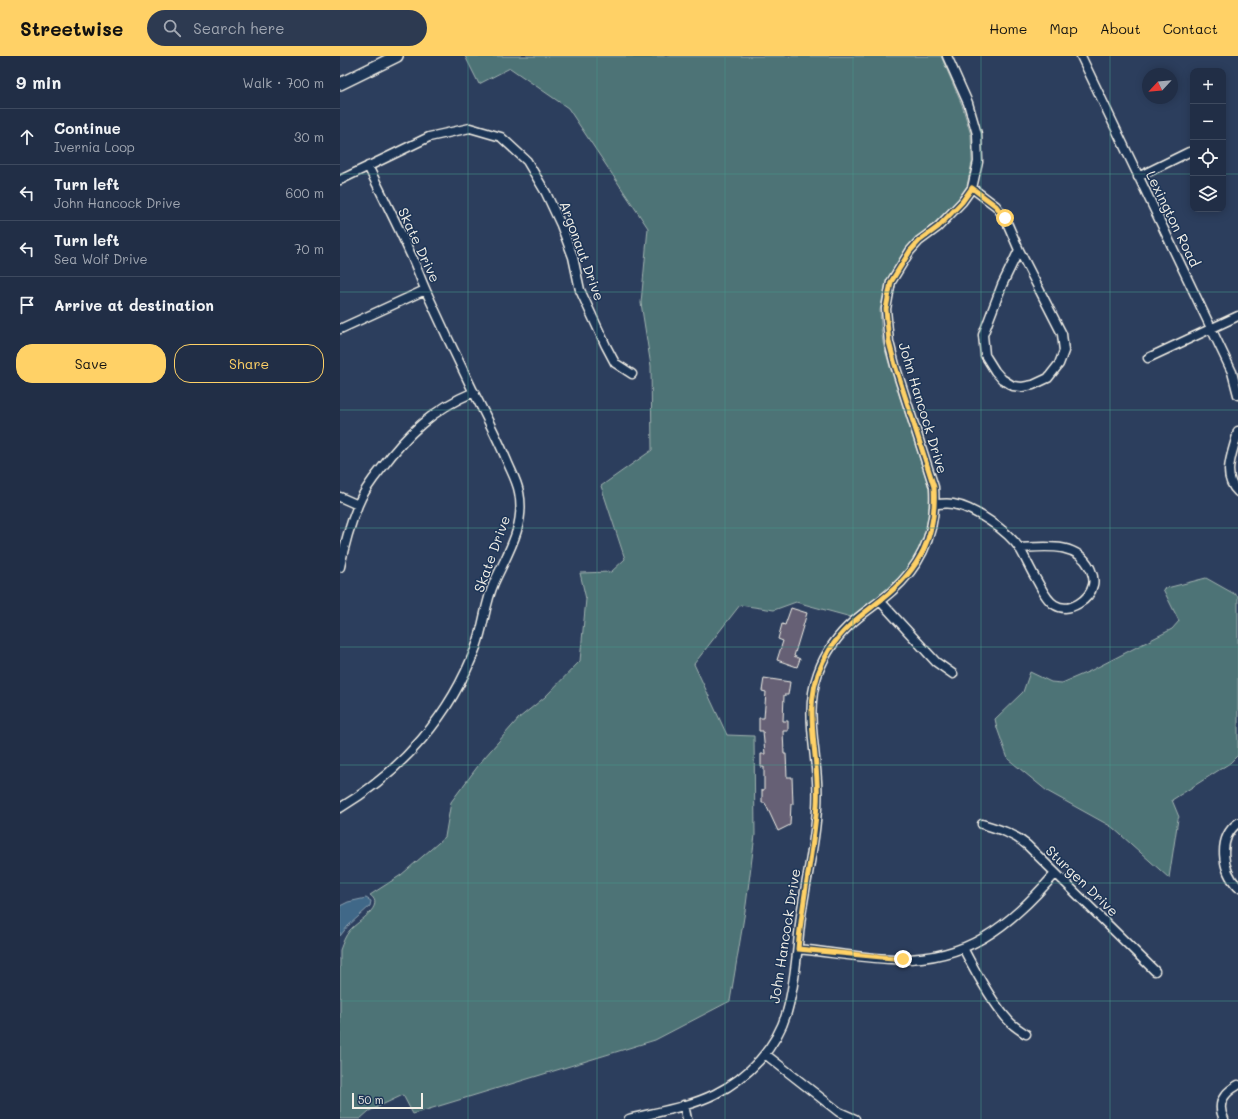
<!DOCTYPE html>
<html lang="en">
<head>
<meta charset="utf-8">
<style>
	:root { --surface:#212e46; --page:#2d3a51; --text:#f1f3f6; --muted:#a2a8b3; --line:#3e4a5f; --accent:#ffd166 }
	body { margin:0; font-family:Mali,sans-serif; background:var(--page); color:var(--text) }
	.controls { position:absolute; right:12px; top:12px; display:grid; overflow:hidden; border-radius:8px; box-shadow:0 2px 10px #0003 }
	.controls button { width:36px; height:36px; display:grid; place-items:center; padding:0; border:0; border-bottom:1px solid var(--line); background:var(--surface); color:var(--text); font:20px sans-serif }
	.compass { position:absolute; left:802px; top:12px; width:36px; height:36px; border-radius:50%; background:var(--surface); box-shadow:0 2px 10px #0003; rotate:244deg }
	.scale { position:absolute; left:12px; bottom:10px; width:71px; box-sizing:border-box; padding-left:4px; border:2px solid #f4f1e8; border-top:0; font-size:11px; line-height:14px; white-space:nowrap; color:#f4f1e8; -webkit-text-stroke:3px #1d3557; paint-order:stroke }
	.stop { position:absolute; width:12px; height:12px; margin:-9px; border:3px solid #ffd166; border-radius:50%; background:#fff }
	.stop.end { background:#ffd166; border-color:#fff; box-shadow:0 1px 4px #0008 }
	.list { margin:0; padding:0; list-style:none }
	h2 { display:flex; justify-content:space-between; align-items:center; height:52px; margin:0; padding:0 16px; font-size:17px }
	h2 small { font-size:13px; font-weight:400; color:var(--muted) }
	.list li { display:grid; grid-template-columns:26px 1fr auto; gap:12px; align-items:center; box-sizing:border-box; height:56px; padding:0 16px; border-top:1px solid var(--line) }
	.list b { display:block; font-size:15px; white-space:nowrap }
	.list p { margin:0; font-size:13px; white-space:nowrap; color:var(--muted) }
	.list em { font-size:13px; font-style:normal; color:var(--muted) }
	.actions { display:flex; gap:8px; padding:12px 16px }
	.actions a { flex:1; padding:9px 0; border:1px solid var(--accent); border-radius:16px; text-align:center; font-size:14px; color:var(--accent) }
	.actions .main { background:var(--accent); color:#111 }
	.icon { flex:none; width:22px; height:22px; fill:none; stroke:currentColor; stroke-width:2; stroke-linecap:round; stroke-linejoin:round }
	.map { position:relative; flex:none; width:898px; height:1063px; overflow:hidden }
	header { display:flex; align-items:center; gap:24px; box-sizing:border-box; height:56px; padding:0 20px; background:var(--accent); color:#111 }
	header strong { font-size:19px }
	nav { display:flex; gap:22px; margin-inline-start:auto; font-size:14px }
	.search { width:280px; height:36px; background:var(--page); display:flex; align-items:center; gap:10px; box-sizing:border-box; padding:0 14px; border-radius:22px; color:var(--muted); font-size:15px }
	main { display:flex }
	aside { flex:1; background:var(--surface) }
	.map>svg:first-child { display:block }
	.green { fill:#4d7376; stroke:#a0b2af }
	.water { fill:#406788; stroke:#889eae }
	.building { fill:#666174; stroke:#f4f1e8 }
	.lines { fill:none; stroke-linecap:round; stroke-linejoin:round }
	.street-casing { stroke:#f4f1e8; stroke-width:11 }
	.secondary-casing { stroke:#f4f1e8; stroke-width:14 }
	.street { stroke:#1d3557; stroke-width:8 }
	.secondary { stroke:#1d3557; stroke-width:11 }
	.route { stroke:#ffd166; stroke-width:5 }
	.grid { fill:none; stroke:#48958c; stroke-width:1; stroke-opacity:0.55 }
	.labels { text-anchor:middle; stroke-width:3; stroke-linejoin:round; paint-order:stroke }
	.street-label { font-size:14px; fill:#f4f1e8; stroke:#1d3557 }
</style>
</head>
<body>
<header>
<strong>Streetwise</strong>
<div class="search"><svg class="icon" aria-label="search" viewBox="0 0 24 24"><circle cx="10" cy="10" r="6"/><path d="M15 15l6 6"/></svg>Search here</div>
<nav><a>Home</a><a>Map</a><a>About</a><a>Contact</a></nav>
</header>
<main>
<aside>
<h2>9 min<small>Walk · 700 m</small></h2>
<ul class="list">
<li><svg class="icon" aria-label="ahead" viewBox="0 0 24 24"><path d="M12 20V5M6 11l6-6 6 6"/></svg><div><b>Continue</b><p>Ivernia Loop</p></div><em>30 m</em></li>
<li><svg class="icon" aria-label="left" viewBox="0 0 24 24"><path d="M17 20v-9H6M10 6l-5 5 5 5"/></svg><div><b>Turn left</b><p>John Hancock Drive</p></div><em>600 m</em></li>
<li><svg class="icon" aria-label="left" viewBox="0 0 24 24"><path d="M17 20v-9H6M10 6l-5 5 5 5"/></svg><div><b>Turn left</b><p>Sea Wolf Drive</p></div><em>70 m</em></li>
<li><svg class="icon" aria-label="arrive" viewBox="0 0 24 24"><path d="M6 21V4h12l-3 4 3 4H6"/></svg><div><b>Arrive at destination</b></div></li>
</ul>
<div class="actions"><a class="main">Save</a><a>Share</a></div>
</aside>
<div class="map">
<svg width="898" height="1063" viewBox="0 0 898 1063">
	<rect width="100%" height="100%" fill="#2c3e5d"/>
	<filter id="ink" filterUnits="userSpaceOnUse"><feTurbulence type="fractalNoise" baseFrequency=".025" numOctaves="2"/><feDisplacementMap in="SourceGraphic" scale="8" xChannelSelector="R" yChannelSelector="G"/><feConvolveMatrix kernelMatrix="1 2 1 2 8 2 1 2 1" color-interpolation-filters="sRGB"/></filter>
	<g filter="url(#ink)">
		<path class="green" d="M125,0h476l21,49 9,30 1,27 -5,24 -9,14 -24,23 -18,15 -10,10 -20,34 -6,28 1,17 2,16 7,24 39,121c2,40 -9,72 -39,99 -13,11 -27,20 -39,30l-55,-15 -22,8 -34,-5 -46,59 33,71 27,1 1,99 -9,70 -16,96 -75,39 -242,74 -10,-19 -34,16 -9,8h-20v-169c3,-8 5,-14 10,-20 8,-9 36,-24 20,-35l31,-20 44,-38 6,-35 33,-44 35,-40 26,-21 35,-36 6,-62 -6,-26 31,-1 14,-13 -24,-73 51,-36 -1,-84 -10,-63 7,-75 -80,-120 -58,-40 -31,16z
			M866,522l32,18v159l-8,8 -58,37 7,17 -1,2 -9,59 -57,-51 -65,-36 -39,-32 -11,-31 -2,-9 28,-27 7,-20 21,10 11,1 28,-12 82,-42 7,-8 -16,-32z"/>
		<path class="water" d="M26,842l5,3 -1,5 -22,20 -8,10v-30l8,-4z"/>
		<path class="building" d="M451,552l16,5 -13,43 6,3 -3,8 -20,-7 6,-19 -5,-2 4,-15 3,1z
			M424,622l26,4 -2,13h-4l-1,26h5v10h-5l1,23h2l1,23h5l1,27h-2l-1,21 -12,6 -13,-28h-3v-13h2v-23h-3v-13h4l-2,-23h-4v-13h5l2,-26 -4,-1z"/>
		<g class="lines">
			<g class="street-casing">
				<path id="street" d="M741,0l151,316 6,23
					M798,121l51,-25
					M0,124l89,-43 41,-9 31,9 26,24 19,32 15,32 12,32 7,33 26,56 9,17 17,11
					M632,132l24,18 9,12 14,32
					M679,194l43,84 2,17 -5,13 -11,14 -15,7 -11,2 -9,-1 -11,-7 -7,-8 -10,-16 -2,-20 19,-50z
					M0,273l85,-39
					M808,302l90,-42
					M898,375c-4,20 -18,44 0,61
					M0,441l18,8
					M595,448c6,0 12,-1 18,0 22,4 55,27 67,45 6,10 10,20 16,30 5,8 10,21 19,26 15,9 35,-6 38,-20 2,-7 -1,-12 -3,-17 -13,-27 -47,-21 -71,-20
					M0,511c4,-21 10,-42 18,-62 5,-13 14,-25 23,-36 26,-35 52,-60 93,-77
					M540,545l56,61 17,12
					M0,752c62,-37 111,-93 136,-161 8,-21 9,-44 18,-64 13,-29 32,-57 25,-91 -2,-11 -8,-21 -12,-31 -10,-24 -22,-47 -34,-70 -16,-33 -32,-67 -47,-100 -6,-13 -10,-26 -16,-38 -13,-29 -28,-58 -42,-87
					M898,767c-21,15 -16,48 0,64
					M642,768c17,5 31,9 45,21l128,126
					M623,892c12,23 29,54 45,72 5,6 12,10 18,14
					M458,893c31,3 63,9 94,10 75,3 116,-32 163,-85
					M425,998l74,58 16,7
					M344,1049l3,14
					M289,1063c28,-7 60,-12 86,-25 34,-17 61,-46 72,-82 9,-32 10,-64 14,-96 6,-44 19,-91 16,-135 -2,-37 -12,-72 1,-108 7,-19 20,-38 35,-51 12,-11 27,-20 39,-31 32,-28 45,-63 42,-104l-39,-122 -6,-23 -3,-33 5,-27 19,-31 9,-10 19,-14 24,-25 10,-14 6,-26 -1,-28 -9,-31 -21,-47
					M884,1063c-8,-16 0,-26 14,-34"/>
			</g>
			<g class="secondary-casing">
				<path id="secondary" d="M0,28l57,-28"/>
			</g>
			<use href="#street" class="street"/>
			<use href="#secondary" class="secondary"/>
		</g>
	</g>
	<g class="lines" filter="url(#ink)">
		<path class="route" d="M563,903l-105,-10c4,-48 15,-95 19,-144 4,-56 -21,-103 13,-156 14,-22 32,-34 52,-50 38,-30 55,-63 52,-112l-39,-122 -6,-23 -3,-33 5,-27 19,-31 9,-10 19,-14 24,-25 10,-14 24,18 9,12"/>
	</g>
	<path class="grid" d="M128,0v1063M257,0v1063M385,0v1063M513,0v1063M641,0v1063M770,0v1063M0,118h853M883,118h15M0,236h898M0,354h898M0,472h898M0,591h898M0,709h898M0,827h898M0,945h898"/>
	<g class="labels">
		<g class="street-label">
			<text transform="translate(833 163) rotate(64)" y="5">Lexington Road</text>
			<text transform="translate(79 189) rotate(65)" y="5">Skate Drive</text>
			<text transform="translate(242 195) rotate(70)" y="5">Argonaut Drive</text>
			<text transform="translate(583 352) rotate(73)" y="5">John Hancock Drive</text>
			<text transform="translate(152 498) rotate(-70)" y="5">Skate Drive</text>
			<text transform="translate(742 825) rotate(44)" y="5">Sturgen Drive</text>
			<text transform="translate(445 880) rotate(-81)" y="5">John Hancock Drive</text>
		</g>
	</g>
</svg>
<div class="controls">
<button>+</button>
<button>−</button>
<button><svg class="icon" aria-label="locate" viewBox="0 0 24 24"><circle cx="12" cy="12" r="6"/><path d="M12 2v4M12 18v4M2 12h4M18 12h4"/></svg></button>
<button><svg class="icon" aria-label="layers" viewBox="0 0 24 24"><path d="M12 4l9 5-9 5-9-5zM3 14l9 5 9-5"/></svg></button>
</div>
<svg class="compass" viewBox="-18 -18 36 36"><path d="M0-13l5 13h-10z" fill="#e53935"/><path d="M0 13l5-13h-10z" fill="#a2a8b3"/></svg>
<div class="scale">50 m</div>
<div class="stop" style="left:665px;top:162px"></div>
<div class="stop end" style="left:563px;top:903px"></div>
</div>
</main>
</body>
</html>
